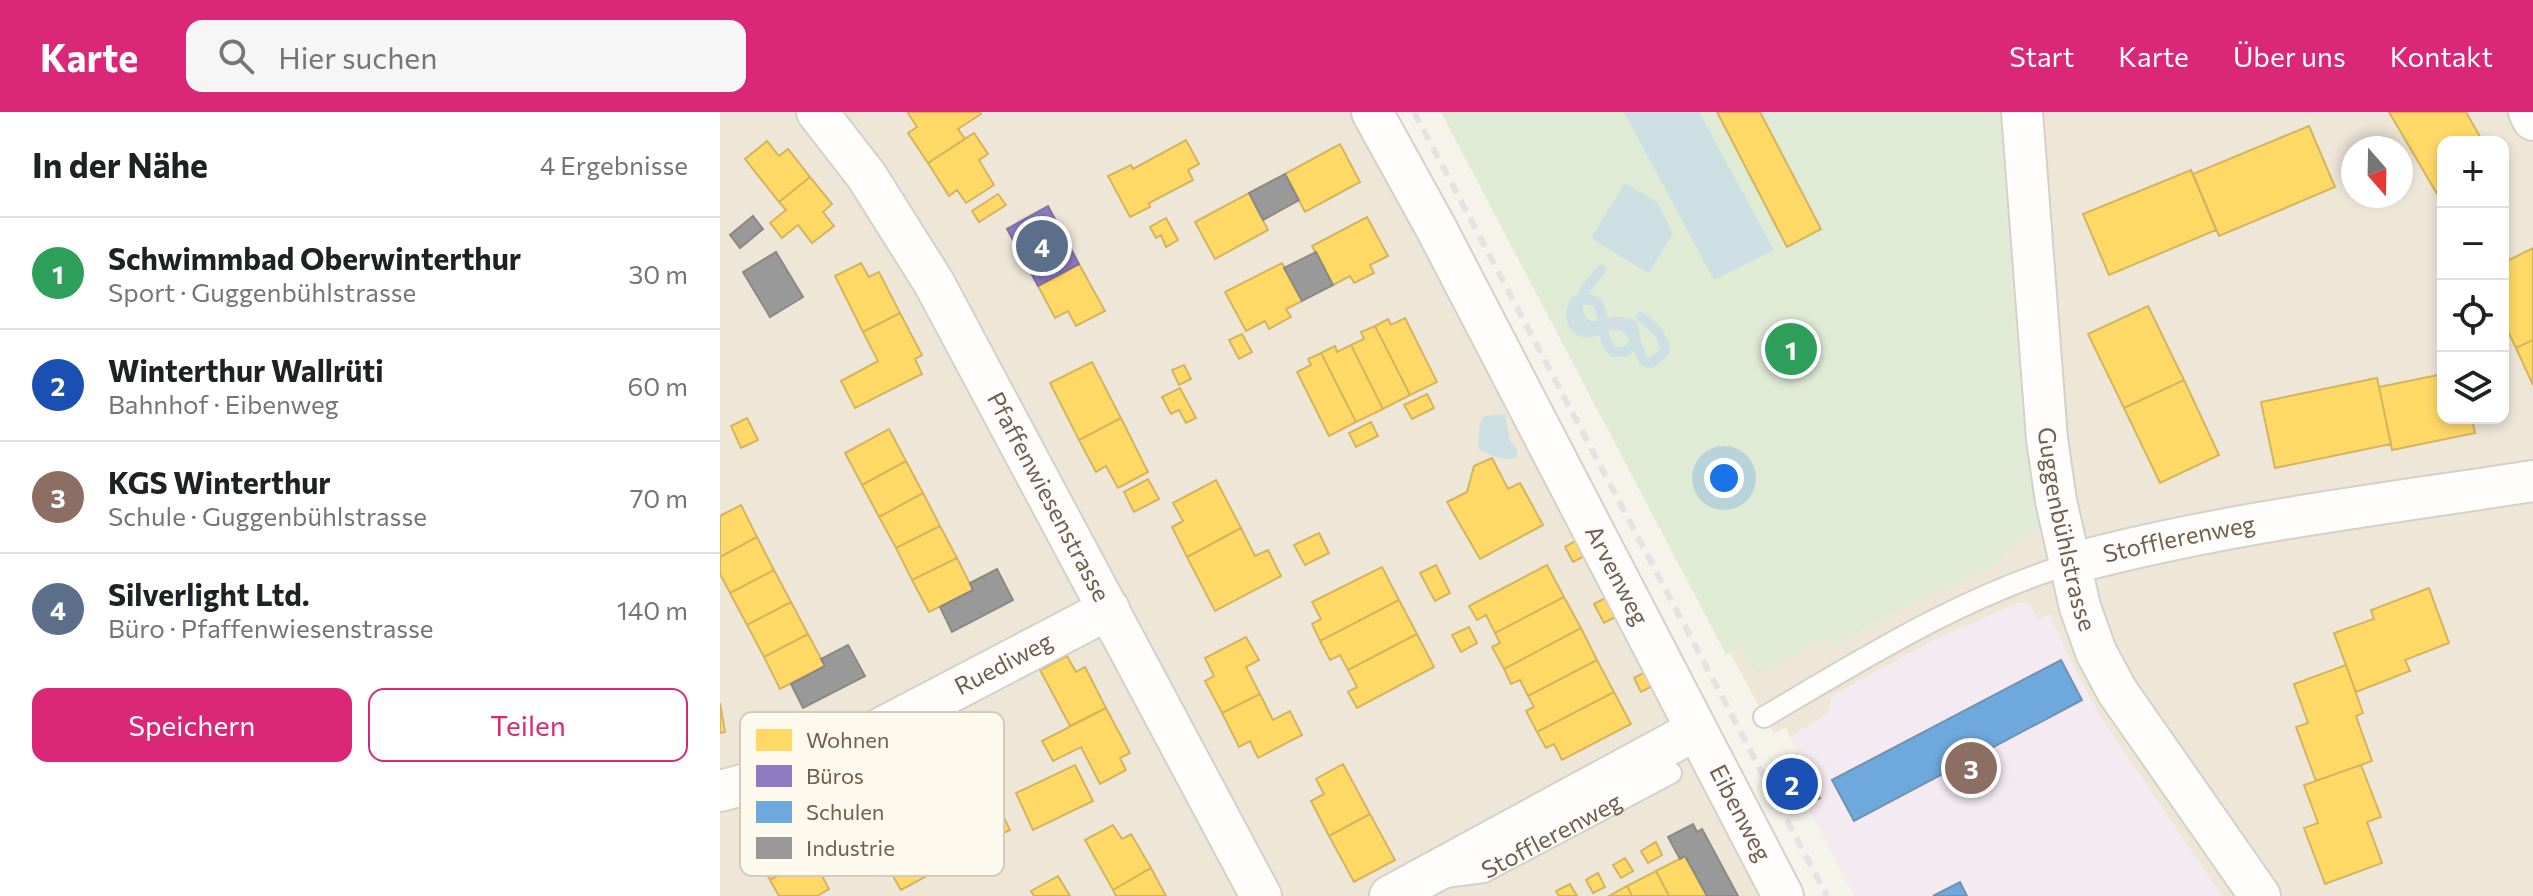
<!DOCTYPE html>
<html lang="de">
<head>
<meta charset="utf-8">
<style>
	:root { --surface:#fff; --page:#f6f6f6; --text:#202124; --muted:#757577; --line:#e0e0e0; --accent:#db2777 }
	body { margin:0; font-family:Commissioner,sans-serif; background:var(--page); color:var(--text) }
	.controls { position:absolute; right:24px; top:24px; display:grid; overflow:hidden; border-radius:16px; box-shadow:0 4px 12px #0003 }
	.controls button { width:72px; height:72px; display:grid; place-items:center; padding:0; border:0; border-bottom:2px solid var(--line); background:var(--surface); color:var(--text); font:40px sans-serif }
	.compass { position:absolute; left:1621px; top:24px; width:72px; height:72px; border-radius:50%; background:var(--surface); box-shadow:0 4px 12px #0003; rotate:160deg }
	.you { position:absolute; left:1004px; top:366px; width:28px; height:28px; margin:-20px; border:6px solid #fff; border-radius:50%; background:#1a73e8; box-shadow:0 0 0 12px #1a73e833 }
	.badge { display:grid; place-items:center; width:52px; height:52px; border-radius:50%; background:var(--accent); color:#fff; font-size:26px; font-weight:700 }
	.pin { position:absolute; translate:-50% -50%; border:4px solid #fff; box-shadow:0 2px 8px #0006 }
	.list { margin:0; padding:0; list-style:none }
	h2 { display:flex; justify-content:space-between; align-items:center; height:104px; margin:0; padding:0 32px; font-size:34px }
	h2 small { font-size:26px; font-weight:400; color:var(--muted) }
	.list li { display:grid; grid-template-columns:52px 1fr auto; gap:24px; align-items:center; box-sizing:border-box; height:112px; padding:0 32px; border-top:2px solid var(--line) }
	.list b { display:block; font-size:30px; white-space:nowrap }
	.list p { margin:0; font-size:26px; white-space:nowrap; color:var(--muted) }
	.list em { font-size:26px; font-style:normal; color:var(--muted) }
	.actions { display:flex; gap:16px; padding:24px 32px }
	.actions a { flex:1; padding:18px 0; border:2px solid var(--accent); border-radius:16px; text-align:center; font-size:28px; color:var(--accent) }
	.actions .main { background:var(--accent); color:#fff }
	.icon { flex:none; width:44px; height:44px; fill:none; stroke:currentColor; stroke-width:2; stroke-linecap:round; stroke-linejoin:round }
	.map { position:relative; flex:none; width:1813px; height:784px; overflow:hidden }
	header { display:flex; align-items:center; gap:48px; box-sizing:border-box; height:112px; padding:0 40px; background:var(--accent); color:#fff }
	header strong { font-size:38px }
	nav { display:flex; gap:44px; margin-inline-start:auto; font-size:28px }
	.search { width:560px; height:72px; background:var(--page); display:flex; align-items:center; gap:20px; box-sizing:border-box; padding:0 28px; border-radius:16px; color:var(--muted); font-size:30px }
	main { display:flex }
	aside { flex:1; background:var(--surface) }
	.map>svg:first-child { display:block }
	.residential { fill:#eee7d8; fill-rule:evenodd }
	.education { fill:#f4eaf1 }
	.green { fill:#e0ebd6 }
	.water { fill:#cedfe4 }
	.homes { fill:#ffd966; stroke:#d4b45f; stroke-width:2 }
	.offices { fill:#8e7cc3; stroke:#8573a0; stroke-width:2 }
	.schools { fill:#6fa8dc; stroke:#6f92b1; stroke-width:2 }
	.industry { fill:#999; stroke:#8d8882; stroke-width:2 }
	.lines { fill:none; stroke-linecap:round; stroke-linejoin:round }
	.stream { stroke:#cedfe4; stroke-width:10 }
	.service-casing { stroke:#d5d0c8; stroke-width:24 }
	.minor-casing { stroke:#d5d0c8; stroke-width:44 }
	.service { stroke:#fefdfc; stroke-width:20 }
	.minor { stroke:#fefdfc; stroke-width:40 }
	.rail { stroke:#e5e2e4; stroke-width:6; stroke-dasharray:12 8; stroke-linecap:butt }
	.labels { text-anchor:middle; stroke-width:8; stroke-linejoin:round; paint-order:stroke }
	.street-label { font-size:24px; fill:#705f4e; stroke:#fdf9ec }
	.key { fill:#fdf9ec; stroke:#d3cbbd; stroke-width:2 }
	.key-label { font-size:22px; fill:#705f4e }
</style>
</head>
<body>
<header>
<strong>Karte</strong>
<div class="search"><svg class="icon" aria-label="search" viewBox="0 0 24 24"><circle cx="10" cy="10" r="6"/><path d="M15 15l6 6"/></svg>Hier suchen</div>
<nav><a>Start</a><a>Karte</a><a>Über uns</a><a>Kontakt</a></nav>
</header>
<main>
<aside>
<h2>In der Nähe<small>4 Ergebnisse</small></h2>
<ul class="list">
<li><span class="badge" style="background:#2e9e5b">1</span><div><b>Schwimmbad Oberwinterthur</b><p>Sport · Guggenbühlstrasse</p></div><em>30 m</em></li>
<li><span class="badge" style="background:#1a4fb4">2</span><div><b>Winterthur Wallrüti</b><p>Bahnhof · Eibenweg</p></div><em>60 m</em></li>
<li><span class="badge" style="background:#8d6e63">3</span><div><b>KGS Winterthur</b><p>Schule · Guggenbühlstrasse</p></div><em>70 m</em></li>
<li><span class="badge" style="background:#5c6f8a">4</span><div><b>Silverlight Ltd.</b><p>Büro · Pfaffenwiesenstrasse</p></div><em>140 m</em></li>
</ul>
<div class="actions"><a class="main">Speichern</a><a>Teilen</a></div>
</aside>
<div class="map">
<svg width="1813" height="784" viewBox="0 0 1813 784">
	<rect width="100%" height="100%" fill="#f6f3ea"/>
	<path class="residential" d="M0,0h666l418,784h-1084z
		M721,0h1092v784h-678l-48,-90 15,-8 -37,-71 -11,7 -44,-81 -4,1zM1723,30h60v276h-60zM1633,36h48v48h-48z"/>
	<path class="education" d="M1300,490l11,4 7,14 12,-6 19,43 31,59 122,180h-367l-48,-90 15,-8 -32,-61 38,-24 4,-17 101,-56z"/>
	<path class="green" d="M721,0h558l23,306 17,109 -35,23 -6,14 -84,37 -79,44 -6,-10 -73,39 -15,-28 -15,8z"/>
	<path class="water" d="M904,0h75l75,138 -60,30z
		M905,71l32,19 16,32 -25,39 -57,-35z
		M785,302l5,27 7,8v8c-11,5 -30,-2 -39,-9l2,-25 4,-7z"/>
	<path class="homes" d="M191,0h69l1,2 -23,15 7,10 -37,24 -20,-30 9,-6 -9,-14z
		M997,0h43l61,117 -34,18z
		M1669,0h77l17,30h-40v62z
		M1589,14l26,61 -116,49 -26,-62z
		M254,21l14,21 -9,6 15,25 -28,18 -9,-13 -8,6 -21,-33z
		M466,28l13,24 -11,6 5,10 -44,23 1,4 -20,10 -22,-41 23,-11 2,4z
		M47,29l12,15 9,-7 22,28 -31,25 -34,-43z
		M620,32l20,38 -55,30 -20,-38z
		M1471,58l25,60 -107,45 -26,-61z
		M90,65l22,27 -9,8 11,14 -22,17 -14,-18 -16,13 -12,-15 16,-13 -7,-8z
		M529,81l19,37 -53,29 -20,-37z
		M278,82l8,11 -27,17 -7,-11z
		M647,105l21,39 -18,9 4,8 -20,10 -4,-7 -17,9 -21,-39z
		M446,106l12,22 -12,7 -5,-12 -5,3 -6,-11z
		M1813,136v92l-17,8 -13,-27v-58z
		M141,151l8,14 10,-5 21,41 -37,19 -28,-56z
		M562,151l20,38 -16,8 5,8 -22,12 -4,-8 -19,10 -21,-39z
		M359,152l26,47 -29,15 -8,-15 -13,7 -17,-32z
		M1428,194l36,74 -60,28 -36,-74z
		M180,201l22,42 -7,4 7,15 -67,34 -14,-27 37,-20 -15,-29z
		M685,206l32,64 -27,13 -35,-69 13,-7 3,6z
		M655,214l35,69 -27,14 -32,-64 13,-6 -3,-7z
		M522,222l10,18 -13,7 -10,-19z
		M1813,228v45l-17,-37z
		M631,233l32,64 -27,13 -35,-69 14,-7 2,6z
		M601,241l35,69 -27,14 -32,-64 14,-7 -3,-6z
		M372,250l29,56 -42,22 -29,-57z
		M464,253l7,14 -12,6 -7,-15z
		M1723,262v44h29l3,15 -83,17 -13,-63z
		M1657,266l14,66 -116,24 -14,-66z
		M1464,268l35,75 -59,28 -36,-75z
		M460,276l16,30 -10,5 -7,-13 -8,4 -9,-17z
		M707,282l7,14 -22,11 -8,-14z
		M27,306l11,22 -17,8 -10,-22z
		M401,306l27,54 -30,16 -12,-22 -10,6 -17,-32z
		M651,310l7,14 -22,11 -7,-14z
		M169,317l17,32 -44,24 -17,-32z
		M772,346l16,31 12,-6 23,42 -63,34 -33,-57 20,-10 7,-26z
		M186,349l17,32 -44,24 -17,-32z
		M428,367l11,20 -25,13 -10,-20z
		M496,368l25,48 -54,29 -15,-30 11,-6 -10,-18z
		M203,381l17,33 -44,22 -17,-31z
		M21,393l16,32 -37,20v-41z
		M220,414l17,32 -45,22 -16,-32z
		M521,416l14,28 13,-6 13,26 -66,35 -28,-54z
		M599,421l10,20 -24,12 -11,-20z
		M37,425l17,33 -44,23 -10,-19v-17z
		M859,427l8,16 -14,7 -8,-15z
		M237,446l16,32 -44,22 -17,-32z
		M716,453l14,28 -15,8 -15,-28z
		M827,453l17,32 -69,36 -9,-18 -9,5 -8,-14z
		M662,455l17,33 -79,41 -8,-17 9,-5 -9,-17z
		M54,458l17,32 -44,23 -17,-32z
		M1709,476l20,55 -44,17 5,11 -54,21 -22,-59 40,-14 -3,-9z
		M889,484l10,19 -15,8 -10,-19z
		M844,485l17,31 -77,41 -12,-22 8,-4 -5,-10z
		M679,488l18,34 -69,36 -8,-15 -10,5 -10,-19z
		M71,490l17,32 -44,23 -17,-32z
		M749,515l8,16 -16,9 -9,-17z
		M861,516l16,32 -69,36 -8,-16 -9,4 -7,-15z
		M88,522l17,32 -45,23 -16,-32z
		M697,522l17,33 -77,41 -9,-16 9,-5 -9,-17z
		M526,525l13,23 -13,7 14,27 -38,19 -17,-32 9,-5 -9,-18z
		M347,544l9,16 9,-5 21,41 -36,18 -30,-56z
		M877,548l17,32 -77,40 -11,-21 8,-4 -6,-11z
		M1626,553l17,48 -7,3 16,45 -56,20 -20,-54 12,-4 -14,-39z
		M929,558l7,14 -15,8 -7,-14z
		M894,580l17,32 -69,36 -8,-16 -8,4 -9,-16z
		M540,582l13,26 17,-9 12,24 -44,23 -8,-17 -11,6 -17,-34z
		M0,591l5,29 -5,1z
		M386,596l24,45 -10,5 6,12 -26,14 -19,-37 -28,14 -11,-20z
		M623,652l27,50 -41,22 -18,-35 13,-7 -8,-15z
		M355,653l18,36 -60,29 -17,-37z
		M1641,653l20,52 -14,5 15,41 -57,21 -21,-56 14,-5 -14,-38z
		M278,693l12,25 -21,10 -12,-24z
		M650,702l25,46 -41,22 -25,-46z
		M69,703l23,42 -42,23 -23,-42z
		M393,713l9,14 9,-5 20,34 -38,22 -28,-50z
		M211,720l18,32 -48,26 -18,-31z
		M936,730l6,13 -14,8 -7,-12z
		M965,744l22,40h-38l-13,-25z
		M92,745l17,32 -12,7h-38l-9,-16z
		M905,746l8,13 -12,7 -8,-13z
		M431,756l15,28h-50l-3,-6z
		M936,759l13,25h-37l-5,-10z
		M878,761l7,14 -12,6 -7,-13z
		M338,764l12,20h-36l-3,-5z
		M850,772l7,12h-18l-3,-5z
		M907,774l5,10h-23z"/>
	<path class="offices" d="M328,94l31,58 -41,22 -31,-57z"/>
	<path class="schools" d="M1341,548l21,40 -228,121 -22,-41z
		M1240,770l7,14h-34z"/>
	<path class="industry" d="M565,62l14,26 -36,20 -14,-27z
		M33,104l10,13 -23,19 -10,-13z
		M56,140l27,45 -33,20 -27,-45z
		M596,140l17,33 -31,16 -18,-33z
		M277,457l16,31 -61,32 -12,-25 33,-17 -3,-7z
		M128,533l17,31 -62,32 -12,-24 34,-18 -4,-7z
		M1077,643l23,43 -12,6 -22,-42z
		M973,712l4,8 5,-3 36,67h-31l-22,-40 -5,3 -12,-22z"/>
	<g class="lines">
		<path class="stream" d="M881,158c-13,16 -39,42 -10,57 15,-3 26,-9 41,-2 3,8 4,12 1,20l-6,6 -14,1c-21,-22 3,-61 -38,-51 -4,8 -6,16 -1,24 14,20 31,-5 47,0 13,4 17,26 23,36l7,2 14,-12c-1,-16 -12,-25 -24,-34"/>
		<g class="service-casing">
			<g id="service">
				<path d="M1044,605c99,-58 195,-119 306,-153"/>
				<path id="s1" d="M725,765l39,-5 187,-99"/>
			</g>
		</g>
		<g class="minor-casing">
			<g id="minor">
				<path id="s2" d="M97,0l49,63 68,108 327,613"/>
				<path id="s3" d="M652,0l64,116 347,668"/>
				<path id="s4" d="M1302,0l25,327 9,62 24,106 16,45 21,39 143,205"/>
				<path d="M1809,0l4,8"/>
				<path id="s5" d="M1350,452c152,-41 308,-59 463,-83"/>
				<path id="s6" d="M0,679l53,-14 57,-22 279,-146"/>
				<path d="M670,784l306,-166"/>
			</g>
		</g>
		<use href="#service" class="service"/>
		<use href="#minor" class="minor"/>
		<path class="rail" d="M694,0l413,784"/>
	</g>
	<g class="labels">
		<g class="street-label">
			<text dy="8" stroke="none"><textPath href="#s2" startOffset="450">Pfaffenwiesenstrasse</textPath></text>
			<text dy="8" stroke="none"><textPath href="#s4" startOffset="420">Guggenbühlstrasse</textPath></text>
			<text dy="8" stroke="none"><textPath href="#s5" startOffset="112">Stofflerenweg</textPath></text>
			<text dy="8" stroke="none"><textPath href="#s3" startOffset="524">Arvenweg</textPath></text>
			<text dy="8" stroke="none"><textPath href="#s6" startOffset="312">Ruediweg</textPath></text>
			<text dy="8" stroke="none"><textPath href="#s3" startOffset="792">Eibenweg</textPath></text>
			<text dy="8" stroke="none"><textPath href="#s1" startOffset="116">Stofflerenweg</textPath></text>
		</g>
	</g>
	<rect x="20" y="600" width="264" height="164" rx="12" class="key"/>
	<rect x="36" y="617" width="36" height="22" fill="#ffd966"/>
	<rect x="36" y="653" width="36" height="22" fill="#8e7cc3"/>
	<rect x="36" y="689" width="36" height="22" fill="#6fa8dc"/>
	<rect x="36" y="725" width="36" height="22" fill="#999"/>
	<g class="key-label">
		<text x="86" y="636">Wohnen</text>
		<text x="86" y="672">Büros</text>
		<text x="86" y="708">Schulen</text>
		<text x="86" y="744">Industrie</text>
	</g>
</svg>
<div class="controls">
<button>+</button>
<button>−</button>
<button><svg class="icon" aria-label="locate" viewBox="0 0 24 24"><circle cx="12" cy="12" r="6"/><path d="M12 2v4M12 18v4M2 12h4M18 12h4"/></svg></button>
<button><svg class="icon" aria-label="layers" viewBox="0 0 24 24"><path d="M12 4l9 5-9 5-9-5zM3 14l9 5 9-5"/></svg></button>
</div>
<svg class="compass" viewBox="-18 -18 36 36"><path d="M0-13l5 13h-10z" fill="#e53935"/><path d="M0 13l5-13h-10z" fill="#757577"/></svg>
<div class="you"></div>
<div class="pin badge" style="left:1071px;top:237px;background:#2e9e5b">1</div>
<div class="pin badge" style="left:1072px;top:672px;background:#1a4fb4">2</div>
<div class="pin badge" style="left:1251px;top:656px;background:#8d6e63">3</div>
<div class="pin badge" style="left:322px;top:134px;background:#5c6f8a">4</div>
</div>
</main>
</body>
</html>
